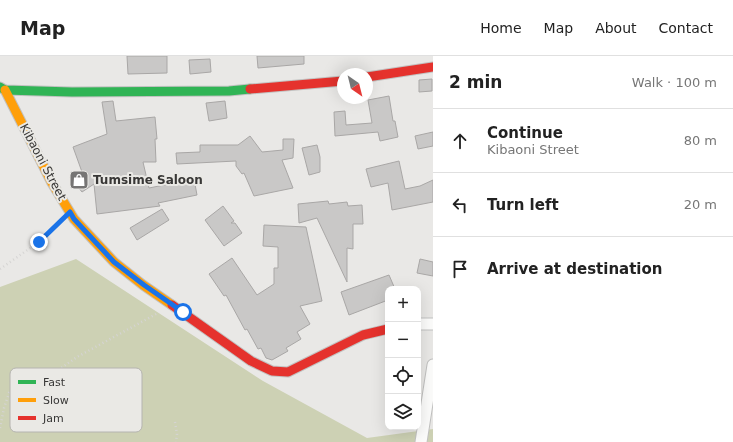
<!DOCTYPE html>
<html lang="en">
<head>
<meta charset="utf-8">
<style>
	:root { --surface:#fff; --page:#f6f6f6; --text:#222; --muted:#767676; --line:#e0e0e0 }
	body { margin:0; font-family:"DejaVu Sans",sans-serif; background:var(--page); color:var(--text) }
	.controls { position:absolute; right:12px; bottom:12px; display:grid; overflow:hidden; border-radius:8px; box-shadow:0 4px 16px #0002 }
	.controls button { width:36px; height:36px; display:grid; place-items:center; padding:0; border:0; border-bottom:1px solid var(--line); background:var(--surface); color:var(--text); font:20px sans-serif }
	.compass { position:absolute; left:337px; top:12px; width:36px; height:36px; border-radius:50%; background:var(--surface); box-shadow:0 4px 16px #0002; rotate:145deg }
	.stop { position:absolute; width:12px; height:12px; margin:-9px; border:3px solid #1a73e8; border-radius:50%; background:#fff }
	.stop.end { background:#1a73e8; border-color:#fff; box-shadow:0 1px 4px #0008 }
	.list { margin:0; padding:0; list-style:none }
	h2 { display:flex; justify-content:space-between; align-items:center; height:52px; margin:0; padding:0 16px; font-size:17px }
	h2 small { font-size:13px; font-weight:400; color:var(--muted) }
	.list li { display:grid; grid-template-columns:26px 1fr auto; gap:12px; align-items:center; box-sizing:border-box; height:64px; padding:0 16px; border-top:1px solid var(--line) }
	.list b { display:block; font-size:15px; white-space:nowrap }
	.list p { margin:0; font-size:13px; white-space:nowrap; color:var(--muted) }
	.list em { font-size:13px; font-style:normal; color:var(--muted) }
	.icon { flex:none; width:22px; height:22px; fill:none; stroke:currentColor; stroke-width:2; stroke-linecap:round; stroke-linejoin:round }
	.map { position:relative; flex:none; width:433px; height:386px; overflow:hidden }
	header { display:flex; align-items:center; gap:24px; box-sizing:border-box; height:56px; padding:0 20px; background:var(--surface); border-bottom:1px solid var(--line) }
	header strong { font-size:19px }
	nav { display:flex; gap:22px; margin-inline-start:auto; font-size:14px }
	main { display:flex }
	aside { flex:1; background:var(--surface) }
	.map>svg:first-child { display:block }
	.forest { fill:#cdd1b4 }
	.building { fill:#c9c8c7; stroke:#a9a7a6 }
	.lines { fill:none; stroke-linecap:round; stroke-linejoin:round }
	.street-casing { stroke:#c2c2c1; stroke-width:13 }
	.fast-casing { stroke:#c2c2c1; stroke-width:11 }
	.slow-casing { stroke:#c2c2c1; stroke-width:11 }
	.jam-casing { stroke:#c2c2c1; stroke-width:11 }
	.path { stroke:#d5d4d3; stroke-width:2.5; stroke-dasharray:1 3; stroke-linecap:butt }
	.street { stroke:#fcfcfb; stroke-width:11 }
	.fast { stroke:#30b455; stroke-width:9 }
	.slow { stroke:#ff9f0a; stroke-width:9 }
	.jam { stroke:#e5322d; stroke-width:9 }
	.route { stroke:#1a73e8; stroke-width:5 }
	.labels { text-anchor:middle; stroke-width:4; stroke-linejoin:round; paint-order:stroke }
	.street-label { font-size:12px; fill:#383736; stroke:#eae9e5 }
	.poi-label { font-size:12px; font-weight:bold; fill:#383736; stroke:#eae9e5; text-anchor:start }
	.key { fill:#eae9e5; stroke:#b5b4b0; stroke-width:1 }
	.key-label { font-size:11px; fill:#383736 }
</style>
</head>
<body>
<header>
<strong>Map</strong>
<nav><a>Home</a><a>Map</a><a>About</a><a>Contact</a></nav>
</header>
<main>
<div class="map">
<svg width="433" height="386" viewBox="0 0 433 386">
	<rect width="100%" height="100%" fill="#e9e8e6"/>
	<path class="forest" d="M76,203l187,122 104,57 66,-9v13h-433v-155z"/>
	<path class="building" d="M127,0h40v17l-39,1z
		M257,0h47v8l-46,4z
		M210,3l1,13 -21,2 -1,-14z
		M432,23v12l-13,1v-12z
		M389,40l4,25h2l3,16 -18,4 -2,-9 -43,4 -1,-24 11,-1 1,14 26,-2 -4,-23z
		M113,45l3,20 39,-4 2,22h-2l1,23h-13l6,26 45,-9 3,16 -39,8 2,3 -63,8 -3,-30 -12,8 -12,-15 12,-5 -9,-25 34,-13 -5,-32z
		M225,45l2,17 -18,3 -3,-18z
		M433,76v14l-15,3 -3,-13z
		M250,80l12,16 21,-2v-11h11l-1,19 -11,2 11,28 -39,8 -10,-23 -2,1 -6,-8v-5l-59,3 -1,-11 24,-1v-7h38z
		M317,89l3,12v15l-11,3 -7,-27z
		M399,105l6,28 15,-3 13,-6v22l-41,8 -4,-27 -17,4 -5,-18z
		M328,145l1,3 18,-2 1,4 14,-1 1,19h-10v25l-6,-1v34l-30,-64 -18,5 -1,-19z
		M223,150l11,15 -3,2h4l7,10 -18,13 -19,-26z
		M162,153l7,11 -32,20 -7,-12z
		M264,169l42,2 16,74 -22,5 10,18 -13,8 4,7 -15,9 2,3 -16,9 -6,-2 -5,-10 -3,1 -11,-20 -2,1 -19,-35 -2,1 -15,-22 23,-16 25,37 17,-11v-16h4v-21l-15,-1z
		M420,203l13,3v14l-16,-3z
		M389,219l6,14h-7v11l-39,15 -8,-23z"/>
	<g class="lines">
		<g class="street-casing">
			<path id="street" d="M418,268h15
				M421,386l12,-77"/>
		</g>
		<g class="fast-casing">
			<path id="fast" d="M0,31l5,3 67,2 157,-1 21,-2"/>
		</g>
		<g class="slow-casing">
			<path id="slow" d="M5,34l47,93 22,36 40,43 29,23 29,20"/>
		</g>
		<g class="jam-casing">
			<path id="jam" d="M367,21l66,-10
				M250,33l93,-8
				M172,249l79,56 21,10 16,1 75,-37 25,-6"/>
		</g>
		<path class="path" d="M0,213l39,-27 20,-20
			M175,366l2,12 -1,8
			M0,372l4,-20 5,-15 12,-12 36,-10 20,-14 81,-44"/>
		<use href="#street" class="street"/>
		<use href="#fast" class="fast"/>
		<use href="#slow" class="slow"/>
		<use href="#jam" class="jam"/>
	</g>
	<g class="lines">
		<path class="route" d="M39,186l31,-30 4,7 40,43 30,23 39,27"/>
	</g>
	<defs>
		<g id="shop-square" transform="scale(1)"><rect x="-9" y="-9" width="18" height="18" rx="4" fill="#767574" stroke="#eae9e5"/><path d="M-5-2.5h2.3a2.7 3.5 0 0 1 5.4 0H5L5.5 6h-11ZM-1.5-2.5h3a1.5 2.3 0 0 0-3 0Z" fill="#fff"/></g>
	</defs>
	<g fill-rule="evenodd">
		<use href="#shop-square" x="79" y="124"/>
	</g>
	<g class="labels">
		<g class="street-label">
			<text transform="translate(43 106) rotate(62)" y="4">Kibaoni Street</text>
		</g>
		<g class="poi-label">
			<text x="93" y="128">Tumsime Saloon</text>
		</g>
	</g>
	<rect x="10" y="312" width="132" height="64" rx="6" class="key"/>
	<rect x="18" y="324" width="18" height="4" fill="#30b455"/>
	<rect x="18" y="342" width="18" height="4" fill="#ff9f0a"/>
	<rect x="18" y="360" width="18" height="4" fill="#e5322d"/>
	<g class="key-label">
		<text x="43" y="330">Fast</text>
		<text x="43" y="348">Slow</text>
		<text x="43" y="366">Jam</text>
	</g>
</svg>
<div class="controls">
<button>+</button>
<button>−</button>
<button><svg class="icon" aria-label="locate" viewBox="0 0 24 24"><circle cx="12" cy="12" r="6"/><path d="M12 2v4M12 18v4M2 12h4M18 12h4"/></svg></button>
<button><svg class="icon" aria-label="layers" viewBox="0 0 24 24"><path d="M12 4l9 5-9 5-9-5zM3 14l9 5 9-5"/></svg></button>
</div>
<svg class="compass" viewBox="-18 -18 36 36"><path d="M0-13l5 13h-10z" fill="#e53935"/><path d="M0 13l5-13h-10z" fill="#767676"/></svg>
<div class="stop" style="left:183px;top:256px"></div>
<div class="stop end" style="left:39px;top:186px"></div>
</div>
<aside>
<h2>2 min<small>Walk · 100 m</small></h2>
<ul class="list">
<li><svg class="icon" aria-label="ahead" viewBox="0 0 24 24"><path d="M12 20V5M6 11l6-6 6 6"/></svg><div><b>Continue</b><p>Kibaoni Street</p></div><em>80 m</em></li>
<li><svg class="icon" aria-label="left" viewBox="0 0 24 24"><path d="M17 20v-9H6M10 6l-5 5 5 5"/></svg><div><b>Turn left</b></div><em>20 m</em></li>
<li><svg class="icon" aria-label="arrive" viewBox="0 0 24 24"><path d="M6 21V4h12l-3 4 3 4H6"/></svg><div><b>Arrive at destination</b></div></li>
</ul>
</aside>
</main>
</body>
</html>
